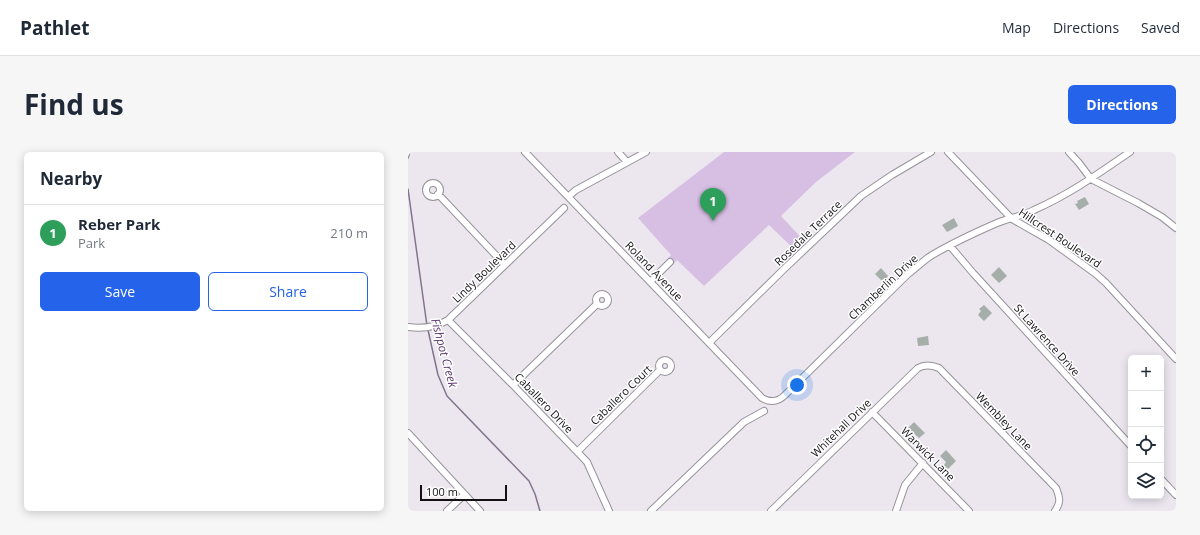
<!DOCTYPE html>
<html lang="en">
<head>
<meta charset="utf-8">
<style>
	:root { --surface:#fff; --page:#f6f6f7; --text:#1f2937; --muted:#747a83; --line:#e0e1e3; --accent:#2563eb }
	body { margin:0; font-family:"Open Sans",sans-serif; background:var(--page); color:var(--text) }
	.controls { position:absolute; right:12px; bottom:12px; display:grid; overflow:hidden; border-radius:6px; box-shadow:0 2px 10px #0003 }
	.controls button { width:36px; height:36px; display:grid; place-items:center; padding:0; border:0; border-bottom:1px solid var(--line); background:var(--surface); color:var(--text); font:20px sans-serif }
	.scale { position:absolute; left:12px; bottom:10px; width:87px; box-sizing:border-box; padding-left:4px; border:2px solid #121013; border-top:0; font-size:11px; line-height:14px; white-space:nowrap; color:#121013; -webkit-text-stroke:3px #fff; paint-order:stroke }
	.you { position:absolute; left:389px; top:233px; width:14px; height:14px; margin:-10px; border:3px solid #fff; border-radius:50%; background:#1a73e8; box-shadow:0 0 0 6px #1a73e833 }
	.badge { display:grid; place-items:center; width:26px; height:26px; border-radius:50%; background:var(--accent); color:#fff; font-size:13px; font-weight:700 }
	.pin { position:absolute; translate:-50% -33px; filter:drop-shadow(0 1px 2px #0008) }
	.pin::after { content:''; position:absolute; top:21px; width:14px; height:12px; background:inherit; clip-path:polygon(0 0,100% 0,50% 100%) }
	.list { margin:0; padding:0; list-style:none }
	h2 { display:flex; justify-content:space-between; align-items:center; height:52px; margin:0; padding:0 16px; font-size:17px }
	h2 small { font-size:13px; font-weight:400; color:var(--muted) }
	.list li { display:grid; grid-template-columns:26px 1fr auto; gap:12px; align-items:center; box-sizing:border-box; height:56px; padding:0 16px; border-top:1px solid var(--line) }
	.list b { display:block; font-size:15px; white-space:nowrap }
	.list p { margin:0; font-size:13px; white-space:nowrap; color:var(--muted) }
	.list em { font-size:13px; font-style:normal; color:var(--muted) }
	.actions { display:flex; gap:8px; padding:12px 16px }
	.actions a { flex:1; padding:9px 0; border:1px solid var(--accent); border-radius:6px; text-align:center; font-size:14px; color:var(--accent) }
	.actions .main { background:var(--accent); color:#fff }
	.icon { flex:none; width:22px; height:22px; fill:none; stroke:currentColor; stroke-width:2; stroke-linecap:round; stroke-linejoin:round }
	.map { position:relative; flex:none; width:768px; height:359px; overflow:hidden; border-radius:6px }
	header { display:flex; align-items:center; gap:24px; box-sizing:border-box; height:56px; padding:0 20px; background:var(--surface); border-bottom:1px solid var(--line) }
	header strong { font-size:19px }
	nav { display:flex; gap:22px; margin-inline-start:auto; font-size:14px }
	.intro { display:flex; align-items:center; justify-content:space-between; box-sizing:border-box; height:96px; padding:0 24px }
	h1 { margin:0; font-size:28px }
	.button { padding:10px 18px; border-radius:6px; background:var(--accent); color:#fff; font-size:14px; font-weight:700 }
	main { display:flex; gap:24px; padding:0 24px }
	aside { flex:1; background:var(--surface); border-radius:6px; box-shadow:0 2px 10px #0003 }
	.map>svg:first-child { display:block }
	.green { fill:#d7bfe4 }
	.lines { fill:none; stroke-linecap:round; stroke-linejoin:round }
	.stream { stroke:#84738e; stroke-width:1.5 }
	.building { fill:#a6aea9 }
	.minor-casing { stroke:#969299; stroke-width:8 }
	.minor { stroke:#fff; stroke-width:6 }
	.labels { text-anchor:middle; stroke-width:3; stroke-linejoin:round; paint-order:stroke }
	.street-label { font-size:11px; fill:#121013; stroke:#fff }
	.water-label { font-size:12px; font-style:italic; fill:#624073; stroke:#fff }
</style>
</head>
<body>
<header>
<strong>Pathlet</strong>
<nav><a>Map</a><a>Directions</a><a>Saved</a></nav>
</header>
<div class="intro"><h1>Find us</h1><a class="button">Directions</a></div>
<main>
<aside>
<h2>Nearby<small></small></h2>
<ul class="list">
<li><span class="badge" style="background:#2e9e5b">1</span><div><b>Reber Park</b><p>Park</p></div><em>210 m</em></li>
</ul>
<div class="actions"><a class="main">Save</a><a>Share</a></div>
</aside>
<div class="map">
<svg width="768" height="359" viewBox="0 0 768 359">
	<rect width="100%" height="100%" fill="#ece7ef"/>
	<path class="green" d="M316,0h131l-39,30 -35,34 25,27 -9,9 -28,-27 -65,61 -27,-26 -9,10 -5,-6 8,-9 -33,-37z"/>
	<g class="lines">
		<path class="stream" d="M0,6l2,-6
			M0,37l19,137
			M20,178l10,45 9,21 82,85 6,13 5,17"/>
	</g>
	<path class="building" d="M677,45l4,7 -10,6 -4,-6 3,-1 -1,-2z
		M546,66l4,8 -11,6 -5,-7z
		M591,115l8,9 -8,7 -8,-8z
		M473,116l7,8 -5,6 -8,-8z
		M576,153l8,8 -8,8 -6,-6 3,-4 -2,-2z
		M520,184l1,9 -11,1 -1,-8z
		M506,270l11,11 -6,5 -11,-10z
		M538,298l10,11 -8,8 -4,-4 2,-3 -6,-6z"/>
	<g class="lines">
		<g class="minor-casing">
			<path id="minor" d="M117,0l237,246c9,5 16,4 23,-3l123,-121c7,-5 14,-12 21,-17 21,-13 45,-24 68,-34 12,-5 25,-7 37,-13 36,-16 64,-36 96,-58
				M210,0l9,10
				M540,0l64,67 37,21 47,34 10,9 70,76
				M661,0l10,11 12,16 47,24 24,14 14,11
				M18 38a7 7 0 1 1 14 0a7 7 0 1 1-14 0Z
				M30,42l67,71
				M161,44l7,-6 70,-38
				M542,94l23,27 158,173
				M243,129l19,-19
				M188 148a6 6 0 1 1 12 0a6 6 0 1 1-12 0Z
				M40,168l65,65 74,77 22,49
				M0,175c14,2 28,0 40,-7l116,-112
				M302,190l73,-72 78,-74 31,-21 39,-23
				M251 214a6 6 0 1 1 12 0a6 6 0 1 1-12 0Z
				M105,233l84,-81
				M464,260l97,99
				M0,281l72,78
				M170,299l82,-81
				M753,327l15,16
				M39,359l17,-16
				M243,359l93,-89 20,-11
				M363,359l147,-143c7,-4 14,-3 21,0l117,120c4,10 5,14 -1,23
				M488,359l9,-26 18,-22"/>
		</g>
		<use href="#minor" class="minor"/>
	</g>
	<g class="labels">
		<g class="street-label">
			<text transform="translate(400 81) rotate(-44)" y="4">Rosedale Terrace</text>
			<text transform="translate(652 86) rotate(34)" y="4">Hillcrest Boulevard</text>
			<text transform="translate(246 119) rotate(46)" y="4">Roland Avenue</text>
			<text transform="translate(76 120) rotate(-44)" y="4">Lindy Boulevard</text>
			<text transform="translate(475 135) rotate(-43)" y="4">Chamberlin Drive</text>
			<text transform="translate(639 188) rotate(48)" y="4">St Lawrence Drive</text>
			<text transform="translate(213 243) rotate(-44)" y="4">Caballero Court</text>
			<text transform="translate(136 251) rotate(46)" y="4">Caballero Drive</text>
			<text transform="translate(596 269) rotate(46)" y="4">Wembley Lane</text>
			<text transform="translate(433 276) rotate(-44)" y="4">Whitehall Drive</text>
			<text transform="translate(520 302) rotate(45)" y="4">Warwick Lane</text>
		</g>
		<g class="water-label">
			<text transform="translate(36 201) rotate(75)" y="4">Fishpot Creek</text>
		</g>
	</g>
</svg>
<div class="controls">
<button>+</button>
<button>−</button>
<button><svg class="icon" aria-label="locate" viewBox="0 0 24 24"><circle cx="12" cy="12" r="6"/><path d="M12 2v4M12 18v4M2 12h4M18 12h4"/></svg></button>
<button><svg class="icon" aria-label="layers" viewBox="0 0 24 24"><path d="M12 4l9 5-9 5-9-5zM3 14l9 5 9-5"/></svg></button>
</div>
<div class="scale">100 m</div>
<div class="you"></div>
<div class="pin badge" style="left:305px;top:69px;background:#2e9e5b">1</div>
</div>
</main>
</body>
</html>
